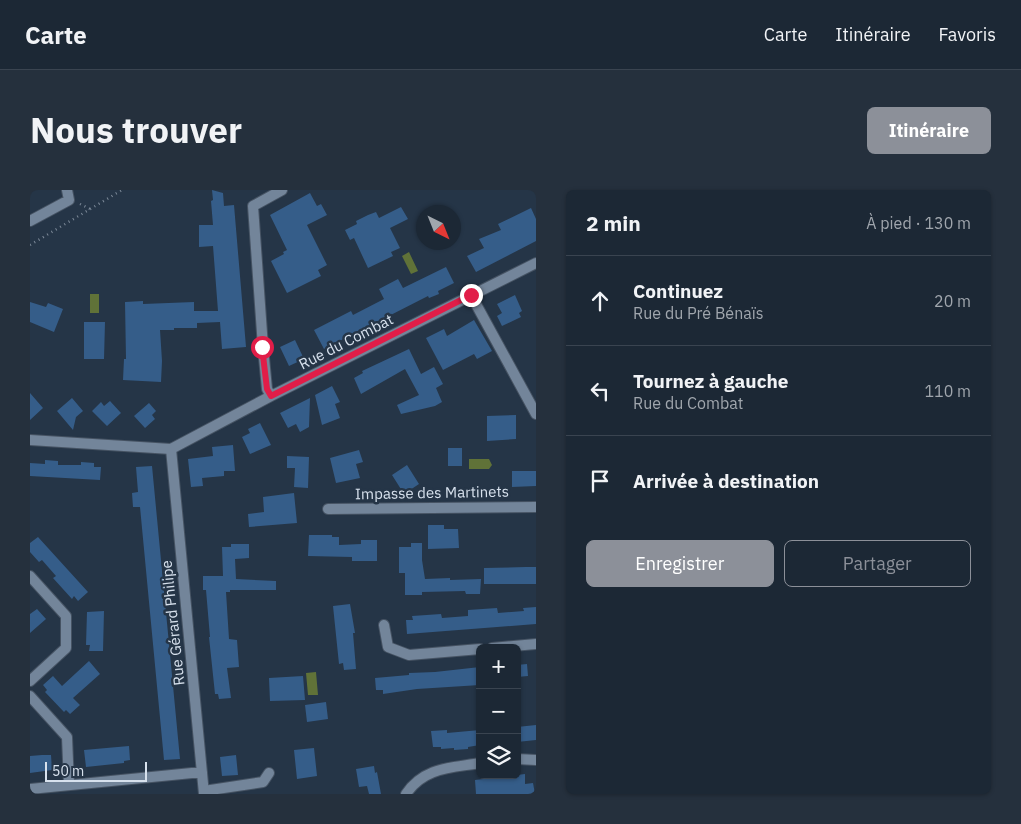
<!DOCTYPE html>
<html lang="fr">
<head>
<meta charset="utf-8">
<style>
	:root { --surface:#1c2835; --page:#25303d; --text:#f1f3f6; --muted:#a0a6ad; --line:#3a4450; --accent:#8c9099 }
	body { margin:0; font-family:"IBM Plex Sans",sans-serif; background:var(--page); color:var(--text) }
	.controls { position:absolute; right:15px; bottom:15px; display:grid; overflow:hidden; border-radius:8px; box-shadow:0 1px 4px #0004 }
	.controls button { width:45px; height:45px; display:grid; place-items:center; padding:0; border:0; border-bottom:1px solid var(--line); background:var(--surface); color:var(--text); font:25px sans-serif }
	.compass { position:absolute; left:386px; top:15px; width:45px; height:45px; border-radius:50%; background:var(--surface); box-shadow:0 1px 4px #0004; rotate:137deg }
	.scale { position:absolute; left:15px; bottom:12px; width:102px; box-sizing:border-box; padding-left:5px; border:2px solid #d7e1ed; border-top:0; font-size:14px; line-height:18px; white-space:nowrap; color:#d7e1ed; -webkit-text-stroke:4px #253547; paint-order:stroke }
	.stop { position:absolute; width:15px; height:15px; margin:-11px; border:4px solid #e11d48; border-radius:50%; background:#fff }
	.stop.end { background:#e11d48; border-color:#fff; box-shadow:0 1px 5px #0008 }
	.list { margin:0; padding:0; list-style:none }
	h2 { display:flex; justify-content:space-between; align-items:center; height:65px; margin:0; padding:0 20px; font-size:21px }
	h2 small { font-size:16px; font-weight:400; color:var(--muted) }
	.list li { display:grid; grid-template-columns:32px 1fr auto; gap:15px; align-items:center; box-sizing:border-box; height:90px; padding:0 20px; border-top:1px solid var(--line) }
	.list b { display:block; font-size:19px; white-space:nowrap }
	.list p { margin:0; font-size:16px; white-space:nowrap; color:var(--muted) }
	.list em { font-size:16px; font-style:normal; color:var(--muted) }
	.actions { display:flex; gap:10px; padding:15px 20px }
	.actions a { flex:1; padding:11px 0; border:1px solid var(--accent); border-radius:8px; text-align:center; font-size:18px; color:var(--accent) }
	.actions .main { background:var(--accent); color:#fff }
	.icon { flex:none; width:28px; height:28px; fill:none; stroke:currentColor; stroke-width:2; stroke-linecap:round; stroke-linejoin:round }
	.map { position:relative; flex:none; width:506px; height:604px; overflow:hidden; border-radius:8px }
	header { display:flex; align-items:center; gap:30px; box-sizing:border-box; height:70px; padding:0 25px; background:var(--surface); border-bottom:1px solid var(--line) }
	header strong { font-size:24px }
	nav { display:flex; gap:28px; margin-inline-start:auto; font-size:18px }
	.intro { display:flex; align-items:center; justify-content:space-between; box-sizing:border-box; height:120px; padding:0 30px }
	h1 { margin:0; font-size:35px }
	.button { padding:12px 22px; border-radius:8px; background:var(--accent); color:#fff; font-size:18px; font-weight:700 }
	main { display:flex; gap:30px; padding:0 30px }
	aside { flex:1; background:var(--surface); border-radius:8px; box-shadow:0 1px 4px #0004 }
	.map>svg:first-child { display:block }
	.water { fill:#607238 }
	.building { fill:#355d89 }
	.lines { fill:none; stroke-linecap:round; stroke-linejoin:round }
	.minor-casing { stroke:#465363; stroke-width:12 }
	.path { stroke:#7d8a99; stroke-width:2.5; stroke-dasharray:1 4; stroke-linecap:butt }
	.minor { stroke:#73859a; stroke-width:10 }
	.route { stroke:#e11d48; stroke-width:6 }
	.labels { text-anchor:middle; stroke-width:5; stroke-linejoin:round; paint-order:stroke }
	.street-label { font-size:15px; fill:#d7e1ed; stroke:#253547 }
</style>
</head>
<body>
<header>
<strong>Carte</strong>
<nav><a>Carte</a><a>Itinéraire</a><a>Favoris</a></nav>
</header>
<div class="intro"><h1>Nous trouver</h1><a class="button">Itinéraire</a></div>
<main>
<div class="map">
<svg width="506" height="604" viewBox="0 0 506 604">
	<rect width="100%" height="100%" fill="#253547"/>
	<path class="water" d="M379,62l9,19 -7,3 -9,-18z
		M60,104h9v19h-9z
		M439,269h20l3,6 -3,4h-20z
		M286,482l2,23h-10l-2,-22z"/>
	<path class="building" d="M182,0l11,3 1,13 10,-1 12,142 -24,2 -2,-27 -23,1v5h-23v2h-14l2,31 -1,21 -38,-2 1,-21h2l-1,-57 18,-1v3l51,-2v9h24l-5,-65 -14,1v-22h14l-2,-24 2,-1z
		M280,3l7,13 4,-2 6,11 -20,10 20,40 -9,5 3,6 -34,17 -16,-32 13,-7 -1,-2 4,-2 -17,-35z
		M371,17l7,12 -18,9 10,20 -9,4 2,4 -25,12 -14,-30 -4,2 -5,-10 12,-6 -1,-3 12,-6 8,-3 3,6z
		M501,18l5,11v22l-60,31 -9,-16 17,-8 -5,-9 22,-9 -3,-6z
		M416,77l8,16 -16,8 1,3 -10,4 -1,-2 -104,53 -10,-19 37,-19 2,4 31,-16 -5,-10 19,-10 5,9z
		M485,105l7,16 -3,2 2,4 -19,9 -5,-10 5,-3 -5,-9z
		M0,112l16,5 2,-4 15,6 -9,23 -24,-10z
		M444,130l18,31 -15,8 -3,-5 -31,16 -17,-32 18,-9 3,7z
		M54,132h21l-1,37h-20z
		M265,150l9,19 -15,7 -9,-19z
		M379,159l12,25 13,-7 9,17 -7,4 6,14 -7,4 -34,8 -4,-9 22,-10 -14,-26 -44,25 -7,-16 9,-5 -1,-2z
		M302,196l8,16 -5,2 5,14 -18,7 -7,-30z
		M0,203l13,15 -13,12z
		M42,208l11,13 -7,6 -3,13 -16,-19z
		M280,208l-1,29 -9,5 -4,-8 -8,4 -8,-15z
		M80,211l11,12 -14,13 -15,-15 9,-9 3,4z
		M119,213l7,8 -4,4 3,4 -10,9 -11,-12z
		M486,225v24l-29,2v-25z
		M230,233l11,22 -21,9 -8,-17 8,-4 -2,-4z
		M203,255l2,26h-11v5l-22,2 1,8 -12,1 -3,-28 25,-3 -1,-9z
		M418,258h14v18h-14z
		M329,260l4,12 -7,2 4,14 -24,5 -6,-25z
		M257,266l22,1 -1,31 -14,-1 1,-19h-8z
		M15,270l13,1v4h23v-3l13,1v4h7l-1,13 -70,-4v-13l15,1z
		M377,275l12,19 -15,10 -12,-19z
		M122,276l28,293 -16,1 -24,-253h-7l-1,-14 6,-1 -2,-25z
		M482,281h24v15l-24,1z
		M264,303l3,30 -48,4 -1,-13 16,-2 -1,-15z
		M398,335h16v4h14l1,19 -31,1z
		M279,345h23v2h7v8l22,-1v-4h16v21h-25v-4l-44,-1z
		M8,347l50,55 -10,9 -4,-5 -2,3 -19,-21 3,-2 -14,-16 -3,2 -9,-10v-9z
		M381,353h11v17l3,19 25,-1v2l31,-1 -1,15h-14l-1,-3 -43,1v3h-17v-22h-6v-26h12z
		M201,354h18v14l-14,1 1,20 40,2v9h-46v2h-4l3,47 8,1 2,27 -12,1 4,30 -12,1 -1,-5h-3l-6,-57h1l-4,-47h-3v-14h20l-1,-29h9z
		M496,377h10v17h-52v-16z
		M320,414l5,29h-2l3,36 -12,1 -1,-7 -4,1 -6,-58z
		M506,417v17l-129,10 -1,-14h7l-1,-4 29,-2 1,4 26,-2v-6l29,-2 1,5 26,-2 -1,-3z
		M7,419l9,10 -16,14v-19z
		M74,421l-1,40h-14l1,-6h-4l1,-33z
		M59,471l11,13 -27,24 7,7 -10,9 -4,-4 -2,2 -19,-20 2,-2 -4,-5 10,-9 9,10z
		M497,474l1,12 -11,1v-12z
		M450,477v18l-63,4 -34,5v-4h-7l-1,-12 34,-3v-2l26,-1z
		M273,486l2,24 -35,1 -1,-23z
		M296,512l2,17 -21,3 -2,-17z
		M506,535v15l-19,2v-15z
		M417,540v3l33,-3v15l-12,2v2l-14,1v-2l-13,1v-2h-8l-2,-16z
		M99,556l1,14 -6,1v2l-38,4 -2,-17z
		M284,558l3,28 -20,3 -3,-29z
		M12,565h9l1,15 -22,3v-17z
		M206,565l2,20 -16,1 -2,-19z
		M344,576l1,7 2,-1 4,22h-12l-2,-8 -8,1 -3,-18z
		M495,584v10l8,-1 2,11h-59l-1,-14z"/>
	<g class="lines">
		<g class="minor-casing">
			<path id="minor" d="M0,31l39,-21 -2,-10
				M441,105l65,119
				M241,206l-4,-7 -4,-42 -10,-141 29,-16
				M0,250l141,9
				M141,259l100,-53 265,-133
				M141,259l33,345
				M298,319l208,-2
				M0,386l36,40v32l-36,33
				M354,435l4,22 21,8 71,-6
				M462,458l44,-4
				M0,506l37,41 2,48
				M487,569l19,1
				M0,599l172,-17
				M174,601l59,-9 6,-9
				M376,604c18,-27 45,-26 74,-31"/>
		</g>
		<path class="path" d="M50,14l10,5
			M0,55l92,-55"/>
		<use href="#minor" class="minor"/>
	</g>
	<g class="lines">
		<path class="route" d="M232,157l5,42 4,7 200,-101"/>
	</g>
	<g class="labels">
		<g class="street-label">
			<text transform="translate(316 152) rotate(-27)" y="5">Rue du Combat</text>
			<text transform="translate(402 303) rotate(-1)" y="5">Impasse des Martinets</text>
			<text transform="translate(143 433) rotate(-96)" y="5">Rue Gérard Philipe</text>
		</g>
	</g>
</svg>
<div class="controls">
<button>+</button>
<button>−</button>
<button><svg class="icon" aria-label="layers" viewBox="0 0 24 24"><path d="M12 4l9 5-9 5-9-5zM3 14l9 5 9-5"/></svg></button>
</div>
<svg class="compass" viewBox="-18 -18 36 36"><path d="M0-13l5 13h-10z" fill="#e53935"/><path d="M0 13l5-13h-10z" fill="#a0a6ad"/></svg>
<div class="scale">50 m</div>
<div class="stop" style="left:232px;top:157px"></div>
<div class="stop end" style="left:441px;top:105px"></div>
</div>
<aside>
<h2>2 min<small>À pied · 130 m</small></h2>
<ul class="list">
<li><svg class="icon" aria-label="ahead" viewBox="0 0 24 24"><path d="M12 20V5M6 11l6-6 6 6"/></svg><div><b>Continuez</b><p>Rue du Pré Bénaïs</p></div><em>20 m</em></li>
<li><svg class="icon" aria-label="left" viewBox="0 0 24 24"><path d="M17 20v-9H6M10 6l-5 5 5 5"/></svg><div><b>Tournez à gauche</b><p>Rue du Combat</p></div><em>110 m</em></li>
<li><svg class="icon" aria-label="arrive" viewBox="0 0 24 24"><path d="M6 21V4h12l-3 4 3 4H6"/></svg><div><b>Arrivée à destination</b></div></li>
</ul>
<div class="actions"><a class="main">Enregistrer</a><a>Partager</a></div>
</aside>
</main>
</body>
</html>
